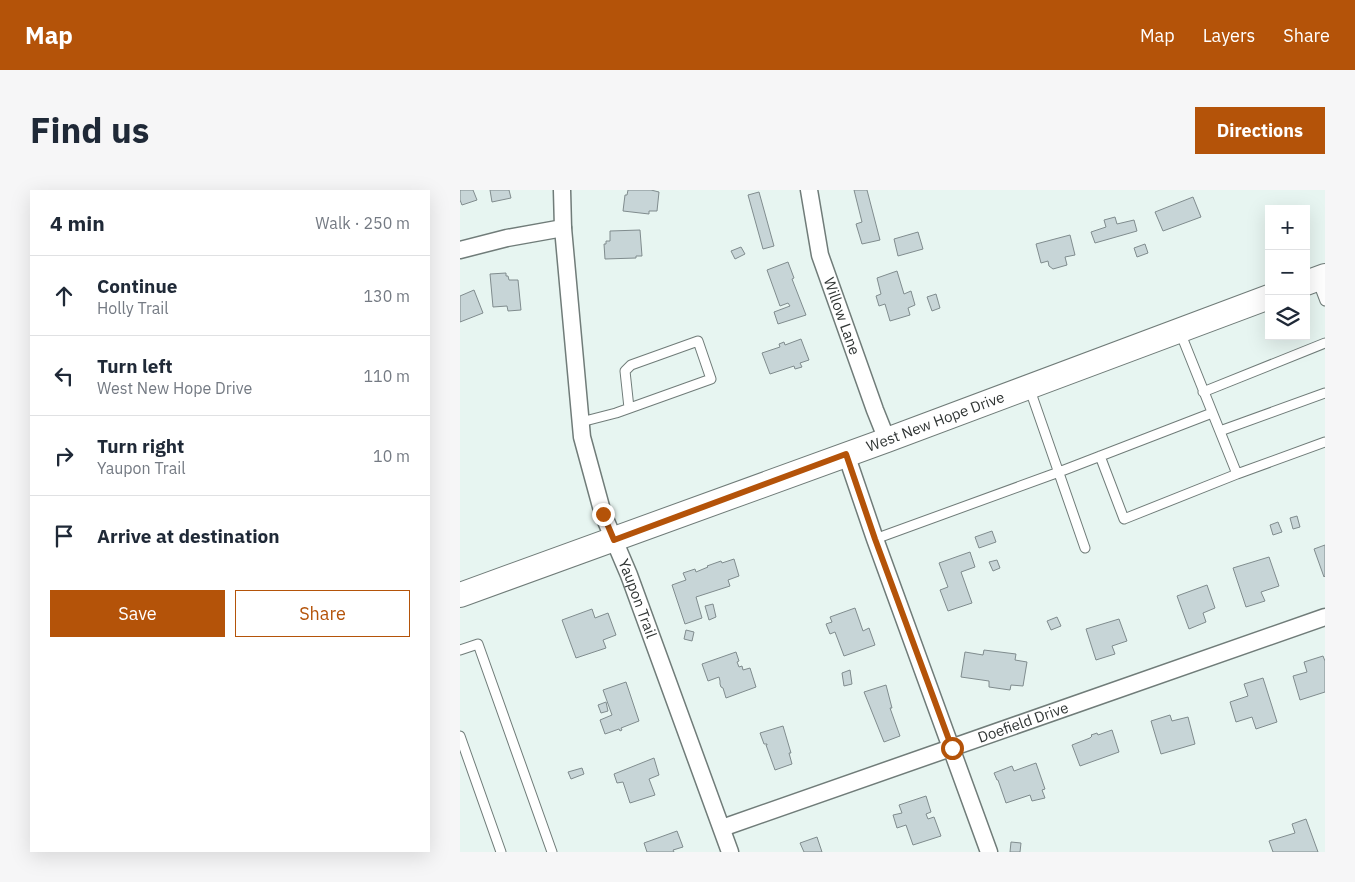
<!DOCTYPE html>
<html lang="en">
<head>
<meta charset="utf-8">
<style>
	:root { --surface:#fff; --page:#f6f6f7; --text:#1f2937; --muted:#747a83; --line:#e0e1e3; --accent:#b45309 }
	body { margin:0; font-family:"IBM Plex Sans",sans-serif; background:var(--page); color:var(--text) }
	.controls { position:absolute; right:15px; top:15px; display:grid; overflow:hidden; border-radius:0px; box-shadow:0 5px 20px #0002 }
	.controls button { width:45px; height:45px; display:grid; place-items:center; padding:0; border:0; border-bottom:1px solid var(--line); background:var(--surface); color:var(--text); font:25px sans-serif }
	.stop { position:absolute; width:15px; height:15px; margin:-11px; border:4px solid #b45309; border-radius:50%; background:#fff }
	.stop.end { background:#b45309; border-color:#fff; box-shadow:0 1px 5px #0008 }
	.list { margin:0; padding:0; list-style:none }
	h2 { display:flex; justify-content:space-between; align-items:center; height:65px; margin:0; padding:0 20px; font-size:21px }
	h2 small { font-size:16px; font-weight:400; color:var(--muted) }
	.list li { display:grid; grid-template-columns:32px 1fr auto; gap:15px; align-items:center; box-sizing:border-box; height:80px; padding:0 20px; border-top:1px solid var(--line) }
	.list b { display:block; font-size:19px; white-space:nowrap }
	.list p { margin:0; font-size:16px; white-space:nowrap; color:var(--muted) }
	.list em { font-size:16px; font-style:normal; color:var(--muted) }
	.actions { display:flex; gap:10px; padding:15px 20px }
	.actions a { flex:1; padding:11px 0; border:1px solid var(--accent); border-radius:0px; text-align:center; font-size:18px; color:var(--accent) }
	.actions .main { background:var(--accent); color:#fff }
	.icon { flex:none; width:28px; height:28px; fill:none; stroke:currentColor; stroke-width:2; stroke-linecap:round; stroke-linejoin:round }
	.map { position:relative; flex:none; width:865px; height:662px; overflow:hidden; border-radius:0px }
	header { display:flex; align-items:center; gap:30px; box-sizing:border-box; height:70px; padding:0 25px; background:var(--accent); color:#fff }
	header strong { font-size:24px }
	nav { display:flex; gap:28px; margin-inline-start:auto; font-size:18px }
	.intro { display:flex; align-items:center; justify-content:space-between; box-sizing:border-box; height:120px; padding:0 30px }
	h1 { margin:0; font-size:35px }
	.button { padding:12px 22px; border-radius:0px; background:var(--accent); color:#fff; font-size:18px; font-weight:700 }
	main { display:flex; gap:30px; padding:0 30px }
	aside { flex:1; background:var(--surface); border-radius:0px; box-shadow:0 5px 20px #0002 }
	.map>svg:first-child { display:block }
	.building { fill:#c7d5d7; stroke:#808c8e }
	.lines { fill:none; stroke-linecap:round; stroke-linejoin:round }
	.service-casing { stroke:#707c79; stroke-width:11 }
	.minor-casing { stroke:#707c79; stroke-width:19 }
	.secondary-casing { stroke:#707c79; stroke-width:26 }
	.service { stroke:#fff; stroke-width:9 }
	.minor { stroke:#fff; stroke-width:16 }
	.secondary { stroke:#fff; stroke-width:24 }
	.route { stroke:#b45309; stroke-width:6 }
	.labels { text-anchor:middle; stroke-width:4; stroke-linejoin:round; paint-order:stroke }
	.street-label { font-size:15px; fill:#313635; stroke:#e7f5f1 }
</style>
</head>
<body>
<header>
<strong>Map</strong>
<nav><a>Map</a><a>Layers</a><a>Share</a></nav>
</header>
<div class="intro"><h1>Find us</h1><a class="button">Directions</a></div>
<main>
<aside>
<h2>4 min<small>Walk · 250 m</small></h2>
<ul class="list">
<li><svg class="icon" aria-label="ahead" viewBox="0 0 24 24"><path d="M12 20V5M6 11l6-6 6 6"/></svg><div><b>Continue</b><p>Holly Trail</p></div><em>130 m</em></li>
<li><svg class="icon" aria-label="left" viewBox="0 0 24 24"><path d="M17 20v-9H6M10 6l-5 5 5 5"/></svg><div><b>Turn left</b><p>West New Hope Drive</p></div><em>110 m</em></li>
<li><svg class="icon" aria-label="right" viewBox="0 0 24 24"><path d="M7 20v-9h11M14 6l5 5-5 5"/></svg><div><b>Turn right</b><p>Yaupon Trail</p></div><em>10 m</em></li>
<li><svg class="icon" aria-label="arrive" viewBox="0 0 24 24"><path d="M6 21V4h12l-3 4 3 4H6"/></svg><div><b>Arrive at destination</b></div></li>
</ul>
<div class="actions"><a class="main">Save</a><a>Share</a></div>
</aside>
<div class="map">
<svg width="865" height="662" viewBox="0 0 865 662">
	<rect width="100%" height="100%" fill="#e7f5f1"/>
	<path class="building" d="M0,0h13l4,10 -15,5 -2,-5z
		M30,0h19l2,8 -19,4z
		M168,0h23l8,2 -2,19h-8v3l-26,-3 2,-16h2z
		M394,0h13l13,50 -18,4 -6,-20 6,-2z
		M299,2l15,54 -11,3 -15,-54z
		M733,7l8,20 -38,14 -8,-19z
		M655,27l2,7 17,-4 3,11 -42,12 -4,-11 15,-5 -2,-7z
		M180,40l2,26h-6v2l-31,1 -1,-15h2v-3h4v-10z
		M458,42l5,17 -25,7 -4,-17z
		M610,45l5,20 -10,2 2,8 -14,4 -4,-3 -1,-5 -7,2 -5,-19z
		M685,54l3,9 -11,4 -3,-9z
		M281,57l4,7 -10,5 -4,-8z
		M328,72l6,16 -2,1 14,36 -28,9 -4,-12 16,-6 -2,-3 -8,3 -13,-36z
		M437,81l7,23 7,-3 4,14 -7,3 2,7 -20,6 -5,-17 -6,2 -3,-10 5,-2 -4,-16z
		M46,83v3h2l1,4h9l3,30 -13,1 -1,-5 -14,1 -3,-33z
		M14,100l9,23 -23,9v-26z
		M476,104l4,14 -8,3 -5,-14z
		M341,149l8,21 -9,3 2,4 -7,2 -1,-3 -24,8 -8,-21 18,-6 -1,-3 5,-2 1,3z
		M837,326l3,11 -7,2 -3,-11z
		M818,332l4,10 -9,3 -3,-10z
		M532,341l4,11 -17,6 -4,-11z
		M865,355v31l-1,1 -10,-28z
		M510,362l5,15 -14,5 11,31 -24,8 -8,-21 8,-3 -9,-24z
		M809,367l10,29 -18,6 4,9 -19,6 -13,-39z
		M274,369l5,17 -11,4 2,6 -34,11 6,21 -17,6 -13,-39 14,-5 -3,-7 12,-4 1,3 12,-5 -1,-1 14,-5 1,2z
		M537,370l3,8 -7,3 -4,-9z
		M747,395l8,23 -12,5 3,9 -17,7 -12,-33z
		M253,414l3,13 -7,3 -4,-14z
		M395,418l8,23 6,-3 6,17 -31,11 -9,-24 -5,2 -4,-10 6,-2 -2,-5z
		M132,419l3,9 13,-5 8,22 -13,5 3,8 -30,10 -14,-38z
		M597,427l4,9 -10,4 -4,-9z
		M659,429l8,22 -15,5 3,8 -19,6 -10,-31z
		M226,440l8,2 -2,9 -8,-2z
		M524,460l32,4 -1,6 12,2 -4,24 -12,-1 -1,5 -21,-3v-6l-28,-4 4,-25 18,3z
		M276,462l3,9 -2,1 2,5 3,-1 1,4 7,-2 6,19 -30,11 -3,-10 -2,-1 -1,-3v-3l-1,-4 -11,4 -6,-17z
		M863,466l2,5v31l-25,8 -7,-24 14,-4 -3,-10z
		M390,480l2,14 -8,2 -2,-13z
		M803,488l14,44 -21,7 -4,-12 -16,5 -6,-20 18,-6 -4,-12z
		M166,492l13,39 -18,7 1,2 -2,1 -1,-2 -14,5 -5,-14 12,-5 -9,-25z
		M426,495l6,23h-2l10,28 -16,6 -20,-50z
		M146,512l2,9 -7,2 -3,-8z
		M710,525l2,6 16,-4 7,27 -34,10 -10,-33z
		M323,536l8,27h-2l3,11 -17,6 -9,-25h1v-1h-3l-4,-11z
		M652,540l7,22 -39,14 -8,-21 18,-7 2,-2 -1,-1 6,-2 1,2z
		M194,568l5,17 -10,4 6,16 -25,8 -7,-21 -6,1 -3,-9z
		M576,573l9,26 -3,1 3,8 -13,3 -2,-6 -24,8 -8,-23h-1l-3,-7 18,-7 2,5z
		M122,578l2,6 -13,5 -3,-7z
		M466,606l5,16 -5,2 2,5 6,-2 7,19 -28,9 -7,-20 -9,3 -4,-13 9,-2 -3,-8z
		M846,629l12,33h-45l-4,-11 26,-8 -3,-9z
		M217,641l6,16 -10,3 1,2h-27l-3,-9z
		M357,647l5,15h-18l-4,-9z
		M551,652l10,1 -1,9h-10z"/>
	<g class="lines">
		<g class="service-casing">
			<path id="service" d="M857,90l8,21
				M720,142l57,142
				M569,197l56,161
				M743,202l122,-49
				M121,232l35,-9 95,-34 -13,-38 -67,24 -6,6 4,37
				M760,241l105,-38
				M640,266l24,63 113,-45 88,-32
				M415,349l184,-67 153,-59
				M0,460l18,-6 74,208
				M0,546l41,116"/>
		</g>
		<g class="minor-casing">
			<g id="minor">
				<path id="s1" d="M102,0l1,38 19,209 21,77 26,61 101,277"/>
				<path id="s2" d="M349,0l11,65 55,155 12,30"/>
				<path d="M0,60l47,-12 56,-10"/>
				<path d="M386,264l29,85 114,313"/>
				<path id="s3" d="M262,638l603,-211"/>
			</g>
		</g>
		<g class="secondary-casing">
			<g id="secondary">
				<path d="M846,93l19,-7"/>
				<path id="s4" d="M0,405l427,-155 382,-143"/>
			</g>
		</g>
		<use href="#service" class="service"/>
		<use href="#minor" class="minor"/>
		<use href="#secondary" class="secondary"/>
	</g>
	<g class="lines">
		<path class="route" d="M143,324l11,26 232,-86 29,85 77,209"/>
	</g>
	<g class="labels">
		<g class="street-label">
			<text dy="5" stroke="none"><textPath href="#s2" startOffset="131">Willow Lane</textPath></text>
			<text dy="5" stroke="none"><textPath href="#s4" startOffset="506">West New Hope Drive</textPath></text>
			<text dy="5" stroke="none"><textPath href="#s1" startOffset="419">Yaupon Trail</textPath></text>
			<text dy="5" stroke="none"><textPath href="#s3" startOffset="319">Doefield Drive</textPath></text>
		</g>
	</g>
</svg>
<div class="controls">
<button>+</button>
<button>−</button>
<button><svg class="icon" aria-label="layers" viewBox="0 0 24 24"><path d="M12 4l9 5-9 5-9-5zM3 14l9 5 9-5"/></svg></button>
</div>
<div class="stop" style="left:492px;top:558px"></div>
<div class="stop end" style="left:143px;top:324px"></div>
</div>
</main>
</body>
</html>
